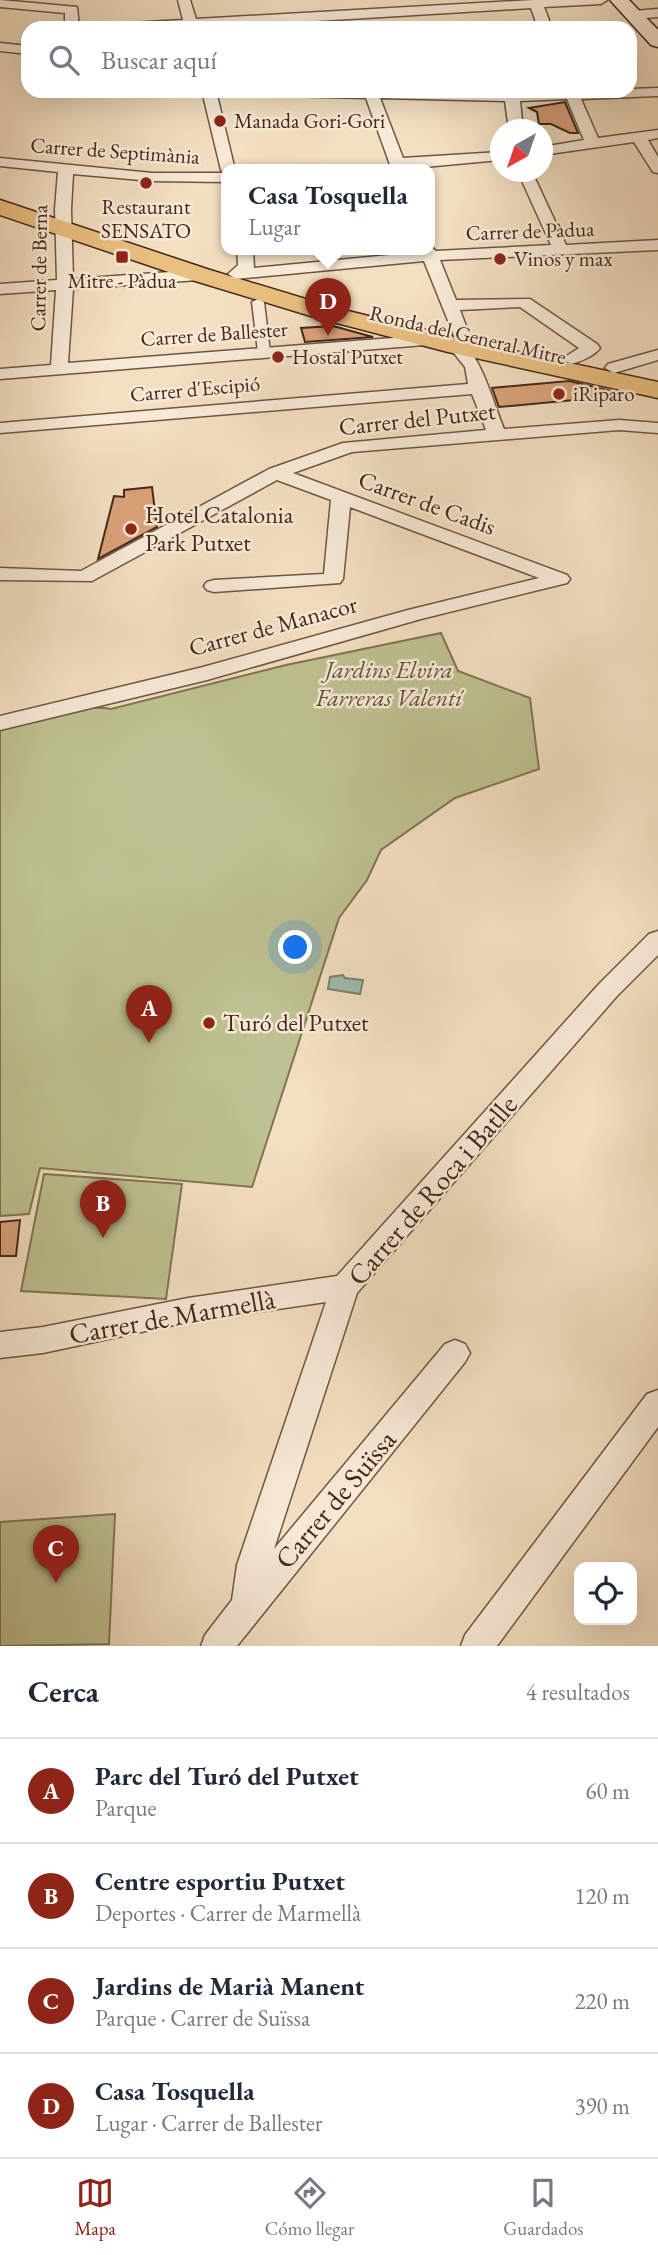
<!DOCTYPE html>
<html lang="es">
<head>
<meta charset="utf-8">
<style>
	:root { --surface:#fff; --page:#f2f2f3; --text:#1f2937; --muted:#747a83; --line:#e0e1e3; --accent:#8f2418 }
	body { margin:0; font-family:"EB Garamond",serif; background:var(--page); color:var(--text) }
	.controls { position:absolute; right:21px; bottom:21px; display:grid; overflow:hidden; border-radius:14px; box-shadow:0 7px 28px #0002 }
	.controls button { width:63px; height:63px; display:grid; place-items:center; padding:0; border:0; border-bottom:2px solid var(--line); background:var(--surface); color:var(--text); font:35px sans-serif }
	.compass { position:absolute; left:490px; top:119px; width:63px; height:63px; border-radius:50%; background:var(--surface); box-shadow:0 7px 28px #0002; rotate:220deg }
	.you { position:absolute; left:296px; top:948px; width:24px; height:24px; margin:-18px; border:5px solid #fff; border-radius:50%; background:#1a73e8; box-shadow:0 0 0 10px #1a73e833 }
	.badge { display:grid; place-items:center; width:46px; height:46px; border-radius:50%; background:var(--accent); color:#fff; font-size:23px; font-weight:700 }
	.pin { position:absolute; translate:-50% -58px; filter:drop-shadow(0 2px 4px #0008) }
	.pin::after { content:''; position:absolute; top:37px; width:24px; height:21px; background:inherit; clip-path:polygon(0 0,100% 0,50% 100%) }
	.popup { position:absolute; left:221px; top:164px; width:214px; height:91px; box-sizing:border-box; display:grid; place-content:center; border-radius:14px; background:var(--surface); filter:drop-shadow(0 2px 5px #0005); font-size:23px; white-space:nowrap; color:var(--muted) }
	.popup b { font-size:26px; color:var(--text) }
	.popup::after { content:''; position:absolute; left:50%; top:100%; margin-left:-14px; border:14px solid transparent; border-top-color:var(--surface) }
	.list { margin:0; padding:0; list-style:none }
	h2 { display:flex; justify-content:space-between; align-items:center; height:91px; margin:0; padding:0 28px; font-size:30px }
	h2 small { font-size:23px; font-weight:400; color:var(--muted) }
	.list li { display:grid; grid-template-columns:46px 1fr auto; gap:21px; align-items:center; box-sizing:border-box; height:105px; padding:0 28px; border-top:2px solid var(--line) }
	.list b { display:block; font-size:26px; white-space:nowrap }
	.list p { margin:0; font-size:23px; white-space:nowrap; color:var(--muted) }
	.list em { font-size:23px; font-style:normal; color:var(--muted) }
	.icon { flex:none; width:38px; height:38px; fill:none; stroke:currentColor; stroke-width:2; stroke-linecap:round; stroke-linejoin:round }
	.map { position:relative; flex:none; width:658px; height:1646px; overflow:hidden }
	.search { position:absolute; background:var(--surface); box-shadow:0 7px 28px #0002; left:21px; right:21px; top:21px; height:77px; display:flex; align-items:center; gap:18px; box-sizing:border-box; padding:0 24px; border-radius:21px; color:var(--muted); font-size:26px }
	.sheet { height:511px; background:var(--surface) }
	nav { display:flex; justify-content:space-around; align-items:center; box-sizing:border-box; height:98px; border-top:2px solid var(--line); background:var(--surface); font-size:19px; color:var(--muted) }
	nav a { display:grid; justify-items:center; gap:4px }
	nav .on { color:var(--accent) }
	.map>svg:first-child { display:block }
	.green { fill:#bec191; stroke:#827455; stroke-width:2 }
	.water { fill:#9dbdad; stroke:#7a8172; stroke-width:2 }
	.building { fill:#dba27a; stroke:#452719; stroke-width:2 }
	.lines { fill:none; stroke-linecap:round; stroke-linejoin:round }
	.pedestrian-casing { stroke:#705543; stroke-width:3 }
	.minor-casing { stroke:#705543; stroke-width:3 }
	.secondary-casing { stroke:#452719; stroke-width:3 }
	.primary-casing { stroke:#452719; stroke-width:3 }
	.pedestrian { fill:#f7ead7; fill-rule:evenodd }
	.minor { fill:#f7ead7; fill-rule:evenodd }
	.secondary { fill:#f7ead7; fill-rule:evenodd }
	.primary { fill:#eac080; fill-rule:evenodd }
	.poi-dot { fill:#8f2418; stroke:#f7ead7; stroke-width:2.5 }
	.labels { text-anchor:middle; stroke-width:5; stroke-linejoin:round; paint-order:stroke }
	.far-poi-label { font-size:21px; fill:#452719; stroke:#f7ead7; text-anchor:start }
	.far-street-label { font-size:21px; fill:#452719; stroke:#f7ead7 }
	.street-label { font-size:24px; fill:#452719; stroke:#f7ead7 }
	.poi-label { font-size:24px; fill:#452719; stroke:#f7ead7; text-anchor:start }
	.park-label { font-size:24px; font-style:italic; fill:#634e37; stroke:#f7ead7 }
	.near-street-label { font-size:28px; fill:#452719; stroke:#f7ead7 }
</style>
</head>
<body>
<div class="map">
<svg width="658" height="1646" viewBox="0 0 658 1646">
	<rect width="100%" height="100%" fill="#f3dfc1"/>
	<filter id="stains"><feTurbulence type="fractalNoise" baseFrequency=".00286" numOctaves="4"/><feColorMatrix values="0 0 0 0 .2 0 0 0 0 .09 0 0 0 0 .02 0 0 0 .5 -.17"/></filter>
	<radialGradient id="worn" r=".72"><stop offset=".6" stop-color="#630" stop-opacity="0"/><stop offset="1" stop-color="#630" stop-opacity=".3"/></radialGradient>
	<path class="green" d="M441,633l17,38 72,27 9,71 -84,29 -74,52 -14,30 -28,38 -87,269 -212,-19 -11,46 -29,2v-486c30,-8 81,-27 111,-21l175,-44z
		M44,1174l138,10 -16,115 -145,-8z
		M115,1514l-6,130 -109,2v-124z"/>
	<path class="water" d="M343,975l2,3 18,2 -3,14 -32,-5 2,-12z"/>
	<path class="building" d="M565,102l13,31h-8l-19,-9h-12l-2,-12 -8,-4z
		M333,326l40,11 -68,5 -4,-14z
		M569,381l59,14 -129,12 -7,-19z
		M152,487l5,40 -59,32 16,-63 10,1v-7z
		M20,1220l-4,36h-16v-34z"/>
	<g class="lines">
		<g class="pedestrian-casing">
			<path id="pedestrian" d="M258,299l6,3 6,50 -6,4 -6,-4 -6,-50z"/>
		</g>
		<g class="minor-casing">
			<path id="minor" d="M0,0l77,7 2,21h-14v-15l-65,-6z
				M178,0h12l6,19 337,-19h74l-6,4 -57,3 8,21h-14l-7,-20 -332,20h-94l7,-4 71,-4z
				M658,9v8l-25,2 -7,-4 7,-4z
				M0,43l28,3v8l-28,-3z
				M658,88v8l-77,3 17,39 60,-8v8l-10,2 10,17v16l-5,-1 -19,-30 -92,13v-8l42,-7 -17,-41 -47,2 3,29h-14l-4,-29 -125,-3 23,60 97,-6v8l-108,10 -26,-72 -124,-3 -7,-4h395v-2z
				M202,91h14l19,79h-9v12l-74,-1 -79,-7 -2,35 2,70 125,-9 8,5 -8,5 -125,9 -5,74 363,-28 6,1 2,4 -2,4 -437,35v-10l51,-4 5,-75 -56,4v-10l57,-4 -2,-71 3,-37 -58,-6v-8l152,15h72l-3,-3z
				M518,172h14l34,73 92,-5v10l-218,10 16,40 74,-1 67,45 3,4c-6,8 -20,14 -29,16l-9,-5 17,-11 -59,-41 -60,3 9,24 -8,5 -6,-1 -31,-77 -188,18 -8,-5 10,-9 -1,-15h16l1,18 167,-16 9,-2v-4l6,5 115,-6z
				M458,342c21,5 37,66 46,87l115,-9 39,3v10l-39,-3 -267,22 -59,21 274,102 3,4 -3,4 -146,36 -214,61 -207,50v-14l203,-49 205,-57 131,-32 -189,-71 -7,72 -3,4 -126,9 -7,-2 -3,-4 3,-4 7,-2 110,-6 7,-74 -54,-20 -185,101 -92,-1v-12l81,3 188,-102 74,-26 143,-13 -14,-36 -472,39v-10l468,-39 -3,-17 -16,-20z
				M658,350v10l-44,13 -9,-5 3,-4z
				M658,931v24l-41,41 -260,297 -83,256 171,-205 10,-4 10,4 5,9 -5,9 -228,284h-36l4,-11 27,-35 5,-35 89,-263 -138,20 -145,31 -43,5v-26l43,-5 145,-29 149,-22 262,-292 50,-50z
				M658,1390v37l-161,219h-36l4,-11 182,-241z"/>
		</g>
		<g class="secondary-casing">
			<path id="secondary" d="M610,0h19l29,30v17l-7,-2z"/>
		</g>
		<g class="primary-casing">
			<path id="primary" d="M0,200l210,70 122,37 158,39 168,36v16l-210,-46 -134,-35 -122,-37 -192,-65z"/>
		</g>
		<use href="#pedestrian" class="pedestrian"/>
		<use href="#minor" class="minor"/>
		<use href="#secondary" class="secondary"/>
		<use href="#primary" class="primary"/>
	</g>
	<g class="poi-dot">
		<circle cx="220" cy="121" r="7"/>
		<circle cx="146" cy="183" r="7"/>
		<rect x="115" y="250" width="14" height="14" rx="3.5"/>
		<circle cx="500" cy="259" r="7"/>
		<circle cx="278" cy="357" r="7"/>
		<circle cx="559" cy="394" r="7"/>
		<circle cx="131" cy="529" r="7"/>
		<circle cx="209" cy="1023" r="7"/>
	</g>
	<g class="labels">
		<g class="far-poi-label">
			<text x="234" y="128">Manada Gori-Gori</text>
			<text x="146" y="214" text-anchor="middle">Restaurant<tspan x="146" dy="24">SENSATO</tspan></text>
			<text x="514" y="266">Vinos y max</text>
			<text x="122" y="288" text-anchor="middle">Mitre - Pàdua</text>
			<text x="292" y="364">Hostal Putxet</text>
			<text x="573" y="401">iRiparo</text>
		</g>
		<g class="far-street-label">
			<text transform="translate(115 151) rotate(4)" y="7">Carrer de Septimània</text>
			<text transform="translate(530 231) rotate(-2)" y="7">Carrer de Pàdua</text>
			<text transform="translate(39 268) rotate(-89)" y="7">Carrer de Berna</text>
			<text transform="translate(214 334) rotate(-4)" y="7">Carrer de Ballester</text>
			<text transform="translate(468 335) rotate(13)" y="7">Ronda del General Mitre</text>
			<text transform="translate(195 389) rotate(-5)" y="7">Carrer d'Escipió</text>
		</g>
		<g class="street-label">
			<text transform="translate(417 419) rotate(-6)" y="8">Carrer del Putxet</text>
			<text transform="translate(427 503) rotate(20)" y="8">Carrer de Cadis</text>
			<text transform="translate(273 626) rotate(-15)" y="8">Carrer de Manacor</text>
		</g>
		<g class="poi-label">
			<text x="145" y="523">Hotel Catalonia<tspan x="145" dy="28">Park Putxet</tspan></text>
			<text x="223" y="1031">Turó del Putxet</text>
		</g>
		<g class="park-label">
			<text x="389" y="678">Jardins Elvira<tspan x="389" dy="28">Farreras Valentí</tspan></text>
		</g>
		<g class="near-street-label">
			<text transform="translate(432 1190) rotate(-49)" y="10">Carrer de Roca i Batlle</text>
			<text transform="translate(172 1316) rotate(-10)" y="10">Carrer de Marmellà</text>
			<text transform="translate(335 1499) rotate(-50)" y="10">Carrer de Suïssa</text>
		</g>
	</g>
	<rect width="100%" height="100%" filter="url(#stains)"/>
	<rect width="100%" height="100%" fill="url(#worn)"/>
</svg>
<div class="controls">
<button><svg class="icon" aria-label="locate" viewBox="0 0 24 24"><circle cx="12" cy="12" r="6"/><path d="M12 2v4M12 18v4M2 12h4M18 12h4"/></svg></button>
</div>
<svg class="compass" viewBox="-18 -18 36 36"><path d="M0-13l5 13h-10z" fill="#e53935"/><path d="M0 13l5-13h-10z" fill="#747a83"/></svg>
<div class="you"></div>
<div class="pin badge" style="left:149px;top:1043px">A</div>
<div class="pin badge" style="left:103px;top:1238px">B</div>
<div class="pin badge" style="left:56px;top:1583px">C</div>
<div class="pin badge" style="left:328px;top:336px">D</div>
<div class="popup"><b>Casa Tosquella</b>Lugar</div>
<div class="search"><svg class="icon" aria-label="search" viewBox="0 0 24 24"><circle cx="10" cy="10" r="6"/><path d="M15 15l6 6"/></svg>Buscar aquí</div>
</div>
<section class="sheet">
<h2>Cerca<small>4 resultados</small></h2>
<ul class="list">
<li><span class="badge">A</span><div><b>Parc del Turó del Putxet</b><p>Parque</p></div><em>60 m</em></li>
<li><span class="badge">B</span><div><b>Centre esportiu Putxet</b><p>Deportes · Carrer de Marmellà</p></div><em>120 m</em></li>
<li><span class="badge">C</span><div><b>Jardins de Marià Manent</b><p>Parque · Carrer de Suïssa</p></div><em>220 m</em></li>
<li><span class="badge">D</span><div><b>Casa Tosquella</b><p>Lugar · Carrer de Ballester</p></div><em>390 m</em></li>
</ul>
</section>
<nav>
<a class="on"><svg class="icon" aria-label="map" viewBox="0 0 24 24"><path d="M3 6l6-2 6 2 6-2v14l-6 2-6-2-6 2zM9 4v14M15 6v14"/></svg>Mapa</a>
<a><svg class="icon" aria-label="directions" viewBox="0 0 24 24"><path d="M12 3l9 9-9 9-9-9zM9 14v-3h6M13 9l2 2-2 2"/></svg>Cómo llegar</a>
<a><svg class="icon" aria-label="saved" viewBox="0 0 24 24"><path d="M7 4h10v16l-5-4-5 4z"/></svg>Guardados</a>
</nav>
</body>
</html>
